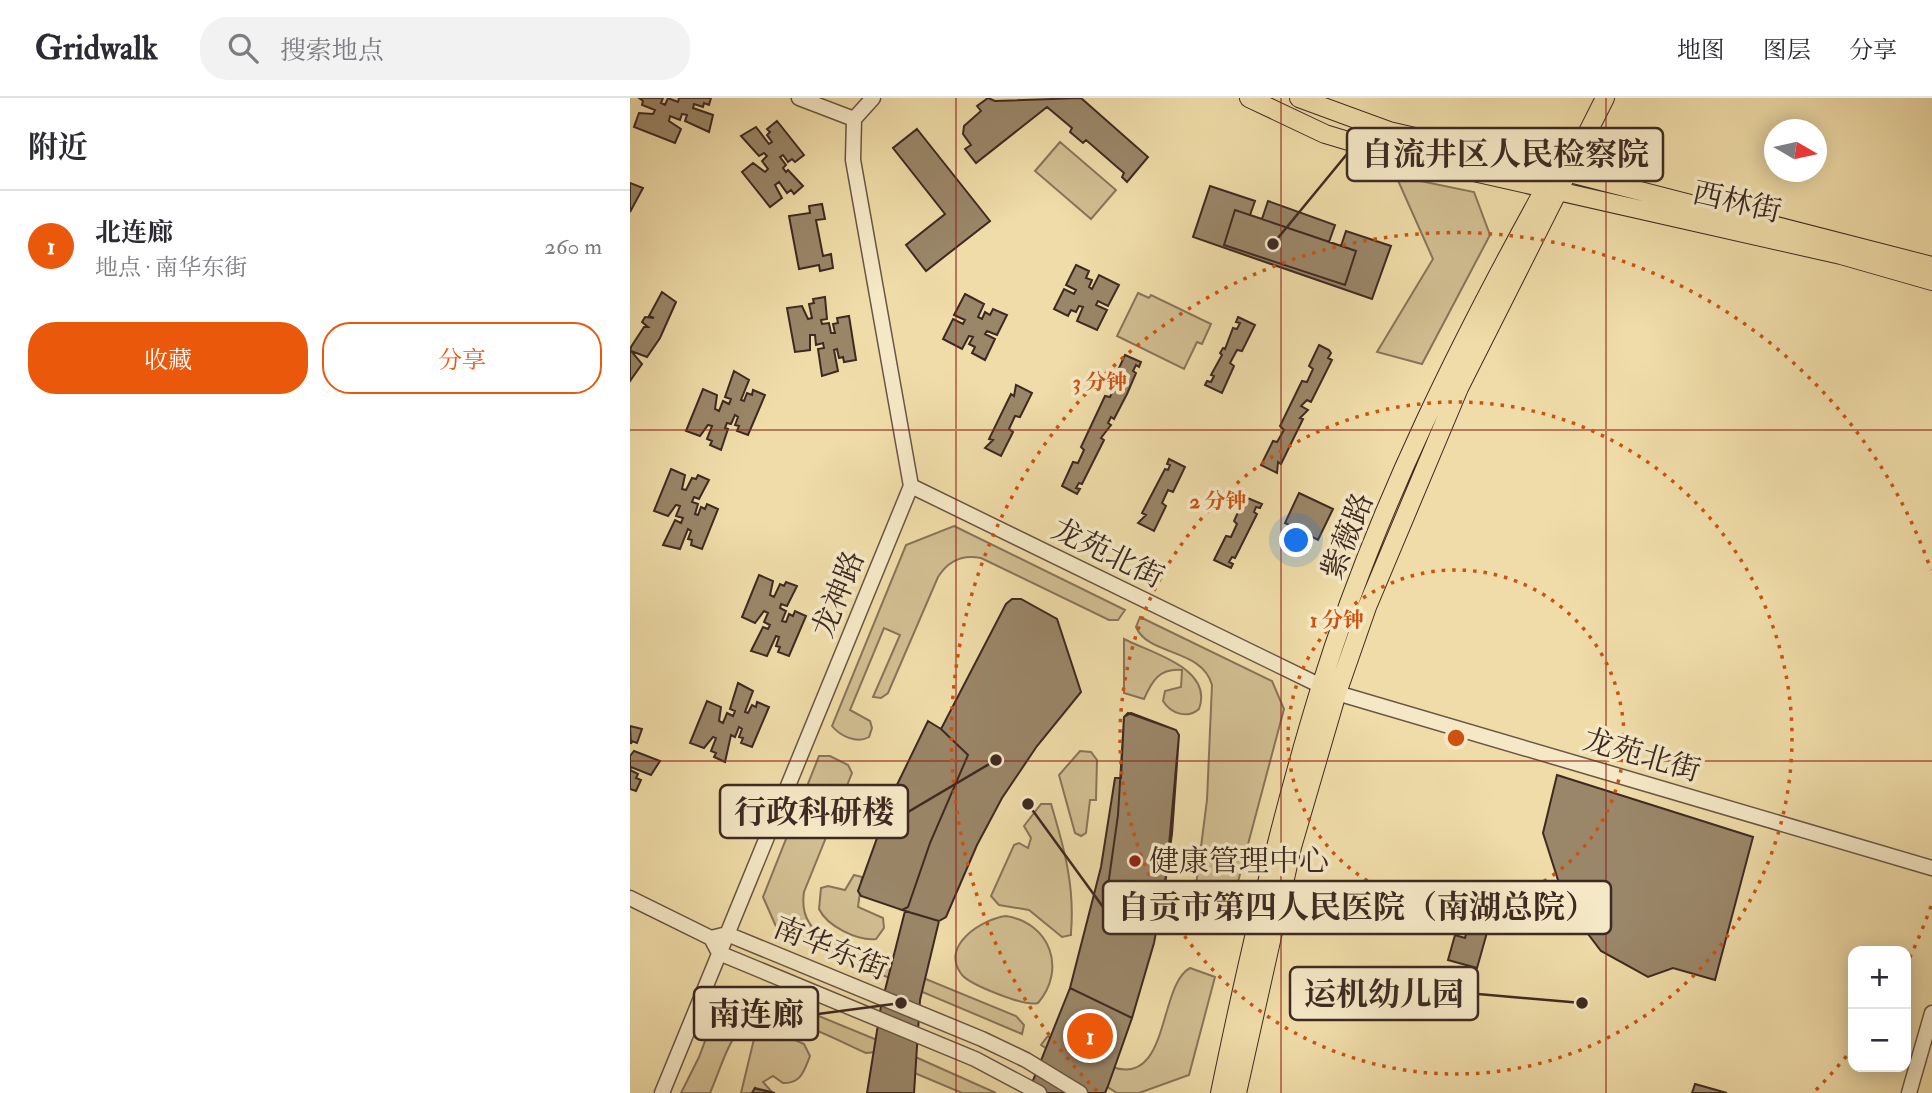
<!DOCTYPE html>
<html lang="zh">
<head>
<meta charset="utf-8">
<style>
	:root { --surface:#fff; --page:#f2f2f3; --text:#2b2b33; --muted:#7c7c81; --line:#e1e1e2; --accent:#ea580c }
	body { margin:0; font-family:"IM FELL Double Pica","Noto Serif SC",serif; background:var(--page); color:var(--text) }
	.controls { position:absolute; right:21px; bottom:21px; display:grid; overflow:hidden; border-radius:14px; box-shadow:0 4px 18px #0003 }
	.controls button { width:63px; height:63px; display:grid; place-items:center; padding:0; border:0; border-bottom:2px solid var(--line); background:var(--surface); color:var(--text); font:35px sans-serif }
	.compass { position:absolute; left:1134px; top:21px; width:63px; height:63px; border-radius:50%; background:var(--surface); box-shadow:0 4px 18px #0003; rotate:99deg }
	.you { position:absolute; left:667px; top:443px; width:24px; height:24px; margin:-18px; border:5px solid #fff; border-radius:50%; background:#1a73e8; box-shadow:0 0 0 10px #1a73e833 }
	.badge { display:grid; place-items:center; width:46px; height:46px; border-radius:50%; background:var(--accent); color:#fff; font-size:23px; font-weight:700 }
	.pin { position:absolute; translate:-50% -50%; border:4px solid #fff; box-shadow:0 2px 7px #0006 }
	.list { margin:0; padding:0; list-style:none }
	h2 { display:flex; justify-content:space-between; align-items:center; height:91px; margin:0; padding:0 28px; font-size:30px }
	h2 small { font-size:23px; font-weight:400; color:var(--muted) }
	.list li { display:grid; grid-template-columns:46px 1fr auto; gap:21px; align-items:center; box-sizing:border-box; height:112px; padding:0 28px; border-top:2px solid var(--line) }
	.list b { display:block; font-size:26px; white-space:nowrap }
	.list p { margin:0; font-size:23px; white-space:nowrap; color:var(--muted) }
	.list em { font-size:23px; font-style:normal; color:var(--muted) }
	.actions { display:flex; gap:14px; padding:21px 28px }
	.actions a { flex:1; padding:16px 0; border:2px solid var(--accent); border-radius:28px; text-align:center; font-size:24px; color:var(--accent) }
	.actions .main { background:var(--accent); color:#fff }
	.icon { flex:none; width:38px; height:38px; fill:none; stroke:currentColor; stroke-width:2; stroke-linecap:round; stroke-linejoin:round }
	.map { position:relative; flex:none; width:1302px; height:995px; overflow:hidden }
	header { display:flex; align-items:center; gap:42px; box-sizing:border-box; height:98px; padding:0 35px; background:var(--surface); border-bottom:2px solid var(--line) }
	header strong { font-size:33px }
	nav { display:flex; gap:38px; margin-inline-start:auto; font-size:24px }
	.search { width:490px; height:63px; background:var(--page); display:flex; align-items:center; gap:18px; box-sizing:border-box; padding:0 24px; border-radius:28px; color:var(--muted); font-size:26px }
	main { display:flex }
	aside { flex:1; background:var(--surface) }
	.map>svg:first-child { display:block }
	.green { fill:#d1be91; stroke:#88745a; stroke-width:2 }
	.building { fill:#9a8668; stroke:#3e2922; stroke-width:2 }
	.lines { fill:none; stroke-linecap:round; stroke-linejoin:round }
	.minor-casing { stroke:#6a5644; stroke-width:17 }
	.major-casing { stroke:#3e2922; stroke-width:20 }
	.minor { stroke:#f5e8c6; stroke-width:14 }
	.major { stroke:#efdca8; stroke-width:18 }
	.grid { fill:none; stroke:#8f2418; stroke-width:2; stroke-opacity:0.55 }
	.ring { fill:none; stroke:#ce520f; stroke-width:3.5; stroke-dasharray:3.5 7 }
	.poi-dot { fill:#8f2418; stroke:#f5e8c6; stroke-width:2.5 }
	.labels { text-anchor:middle; stroke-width:7; stroke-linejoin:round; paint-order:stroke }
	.street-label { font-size:30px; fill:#3e2922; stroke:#f5e8c6 }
	.poi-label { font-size:30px; fill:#3e2922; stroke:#f5e8c6; text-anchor:start }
	.centre { fill:#ce520f; stroke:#f5e8c6; stroke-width:3.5 }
	.ring-label { font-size:21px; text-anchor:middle; font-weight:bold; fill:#ce520f; stroke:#f5e8c6; stroke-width:7; stroke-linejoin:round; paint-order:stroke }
	.leader { fill:none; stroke:#3e2922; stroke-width:2.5 }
	.callout-dot { fill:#3e2922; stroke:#f5e8c6; stroke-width:2.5 }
	.callout { fill:#f5e8c6; stroke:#3e2922; stroke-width:2.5 }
	.callout-label { font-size:32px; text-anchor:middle; font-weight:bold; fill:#3e2922 }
</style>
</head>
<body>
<header>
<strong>Gridwalk</strong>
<div class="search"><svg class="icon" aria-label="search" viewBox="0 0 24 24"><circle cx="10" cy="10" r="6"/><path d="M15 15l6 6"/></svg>搜索地点</div>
<nav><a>地图</a><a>图层</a><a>分享</a></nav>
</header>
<main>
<aside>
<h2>附近<small></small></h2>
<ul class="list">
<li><span class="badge">1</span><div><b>北连廊</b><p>地点 · 南华东街</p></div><em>260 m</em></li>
</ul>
<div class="actions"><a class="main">收藏</a><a>分享</a></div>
</aside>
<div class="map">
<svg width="1302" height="995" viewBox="0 0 1302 995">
	<rect width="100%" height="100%" fill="#efdca8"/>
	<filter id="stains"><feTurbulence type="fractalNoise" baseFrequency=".00286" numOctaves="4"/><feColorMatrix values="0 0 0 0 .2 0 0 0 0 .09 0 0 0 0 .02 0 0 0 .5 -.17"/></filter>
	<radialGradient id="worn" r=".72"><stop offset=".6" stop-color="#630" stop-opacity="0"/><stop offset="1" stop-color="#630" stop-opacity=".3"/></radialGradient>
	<path class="green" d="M430,44l56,48 -25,29 -56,-48z
		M766,78l78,16 16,43 -68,129 -45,-12 56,-93z
		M508,195l11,5 2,-3 60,29 -9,20 -5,-2 -13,27 -67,-33z
		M324,428l171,84 -7,10h-9l-128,-62c-19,-4 -33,3 -43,19l-50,116 -7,5 -8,-1 27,-62 -16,-7 -34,82 20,11 2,7 -3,9c-12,7 -29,-1 -37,-11l74,-181z
		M510,519l132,64 12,28 -53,199 -22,8 -6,-2 -9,-13 13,-101 5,-115c-10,-37 -64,-29 -76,-58z
		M494,541c27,14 90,29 75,70 -11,10 -28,5 -36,-8l2,-10 16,-4 1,-17c-23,-2 -30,11 -38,29l-20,-6z
		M450,653l11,1 6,8 -1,40h-6l-4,33 -5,3 -6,-3 -16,-58z
		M189,658h11l18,9 4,8 -48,119c-3,20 4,36 22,46l190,78 8,9 -2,9 -244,-103 -15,-34z
		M411,706h10c13,43 24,83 20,128v3l-9,2 -33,-27 -30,-5 -8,-9 23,-51 5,-2 9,5 3,-10 -7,-12z
		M224,777l8,2 -4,30 25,11 1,10 -8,11c-19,2 -49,-13 -57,-30l2,-21 7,-2 17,4z
		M376,818c44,7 61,53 32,87 -13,4 -67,-18 -76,-28 -23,-29 20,-56 44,-59z
		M560,870l25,9 -26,98 -50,18h-22l-76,-48 6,-8 8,-1c18,10 37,24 57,31 58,20 46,-82 78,-99z
		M123,891l129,53 -6,10 -10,1c-31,-13 -98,-54 -126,-24 -14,17 -21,44 -30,64h-29l18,-36 20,-53z
		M133,934h14l27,12 6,12c-6,15 -9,28 -27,27l-10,-7 -10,6 9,10 -17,-4 -3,5h-11l14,-58z
		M263,949l103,46h-34l-64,-27z"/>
	<path class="building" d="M9,0h24l-2,5 4,2 3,-7 10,4 1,-4h32l-2,7 -5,-2 -1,4 -9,-3 -1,4 20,7 -4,17 -24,-11 2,-6 -5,-1 -2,6 -10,-4 -1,5 12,8 -6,14 -41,-16 5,-14 14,1 2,-4 -13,-5 1,-4z
		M358,0l7,3 86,-3 67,59 -21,25 -5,-5 2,-4 -38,-33 -3,3 -13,-11 2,-4 -25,-21 -71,56 -11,-14 6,-4 -8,-11 1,-8 17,-15 -4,-5z
		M147,23l27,34 -9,7 -3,-3 -4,3 -5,-7 -3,2 6,8 -3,3 3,4 2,-2 15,16 -9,8 -3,-4 -4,3 -8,-11 -4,3 7,13 -12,9 -28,-35 11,-9 12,9 3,-3 -6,-8 5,-5 -3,-3 -5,3 -18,-20 15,-9 13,17 3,-2 -5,-7 3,-3 -3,-3z
		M287,31l73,92 -64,50 -20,-26 39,-31 -52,-66z
		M0,85l13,5 -13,24z
		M580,88l45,15 -5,14 12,4 6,-18 67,24 -6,17 12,4 5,-15 45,15 -19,53 -179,-62z
		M192,106l3,15 -9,1 7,36 8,-2 2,14 -13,3 -1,-6 -20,4 -10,-53 21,-3 -1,-7z
		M605,112l121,41 -11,34 -121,-40z
		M446,167l13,6 -3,7 6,2 -3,7 3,2 7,-14 20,10 -11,21 -10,-5 -2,4 11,5 -10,20 -20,-9 6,-14 -4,-1 -3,6 -5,-2 -3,6 -14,-7 10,-20 10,5 2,-4 -10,-5z
		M32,194l14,10 -16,36 -13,19 -16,-6 11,13 -12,17v-29l1,-5 13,-20h4l-6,-5 3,-5 9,1 -5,-2z
		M335,196l19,10 -6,13 4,2 3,-7 5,3 3,-6 14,6 -10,20 -10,-4 -2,3 10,5 -10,21 -13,-7 3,-6 -6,-3 4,-7 -4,-1 -7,13 -19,-10 10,-20 10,5 2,-4 -11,-5z
		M195,199l2,22 -6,1 1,4 7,-1 2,10h4l-2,-9 5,-1 -1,-5 12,-2 7,44 -12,2 -1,-5 -4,1 -2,-9 -3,1 4,21 -16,5 -4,-27 6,-1 -1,-5 -7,2 -1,-10h-5v15l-15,2 -8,-44 15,-2 6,13 4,-1 -3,-14 5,-1 -1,-4z
		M608,219l17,8 -13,26 -5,-1 -7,13 4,3 -12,27 -17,-8 2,-4 4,1 3,-6 -3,-1 11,-20 -2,-2 3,-5 2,1 8,-21 4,1 3,-6 -4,-1z
		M689,247l10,5 2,3 -3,5 4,2 -21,42 -4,-2 -6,6 7,4 -8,8 3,1 -22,45 -3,-2 -1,11 -16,-8 12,-24 4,1 7,-12 -4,-4 22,-45 5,1 6,-13 -4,-3z
		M495,257l16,7 -2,5 -3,-2 -3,6 3,2 -9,21 -13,25 -3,-2 -3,6 3,2 -10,13 3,2 -22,44 -3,-1 -3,5 4,1 -3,5 -15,-8 11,-24 5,1 6,-13 -3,-3 24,-51 5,1 6,-13 -3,-3z
		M104,273l15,9 -8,20 3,1 3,-8 5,2 1,-5 12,5 -17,40 -11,-4 2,-5 -4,-1 3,-8 -3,-2 -4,9 -4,-1 -2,5 3,1 -7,21 -11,-5 2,-4 -5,-2 5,-13 -4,-1 -8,11 -14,-5 17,-42 14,6 -2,14 4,2 4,-10 6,3 2,-5 -6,-2z
		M386,287l16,8 -12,24 -5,-1 -6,13 4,3 -12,24 -16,-8 8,-8 -4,-1 22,-45 3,2z
		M539,361l16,8 -12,25 -5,-2 -6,13 4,3 -12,25 -16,-8 8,-8 -4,-2 23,-44 3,1 2,-5 -3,-1z
		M41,371l14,6 -3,14 4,1 6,-12 4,1 2,-4 11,5 -10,19 -5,-2 -2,5 6,2 -3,10 3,1 3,-8 4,2 2,-5 11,5 -16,40 -11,-4 1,-5 -4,-1 3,-8 -3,-2 -8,20 -17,-4 12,-25 6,3 2,-5 -7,-2 4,-10 -4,-1 -8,11 -14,-5z
		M669,395l34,16 -15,31 -33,-17z
		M615,399l17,7 -2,4 -4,-1 -2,5 3,2 -22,44 -3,-1 -3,5 4,2 -2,4 -17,-8 12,-24 5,1 6,-13 -3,-3z
		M129,477l14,6 -3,14 4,2 6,-13 4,2 2,-4 11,4 -10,20 -6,-2 -1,4 6,3 -4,10 4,1 3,-8 4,2 2,-5 11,5 -17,40 -11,-4 2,-5 -4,-1 3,-9 -3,-1 -9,20 -16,-5 12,-24 5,2 2,-4 -6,-3 4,-9 -4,-2 -9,12 -13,-6z
		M382,501h9l36,20 24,73 -44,54 -35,52 -25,47 -31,72 -7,4 -37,-11 6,-3 22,-64 38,-88 -27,-26 65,-125z
		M108,585l15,8 -8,21 3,1 4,-8 4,2 1,-5 12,5 -17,40 -11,-4 2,-5 -4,-1 3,-8 -3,-2 -4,10 -4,-2 -6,27 -11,-5 2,-4 -5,-2 5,-13 -3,-1 -9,11 -14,-5 17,-42 14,6 -2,14 4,2 4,-10 6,3 2,-5 -5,-2z
		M498,615l48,17 3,5 -7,99 -10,69 -4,2 -47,-8 -4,-4 11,-78 6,-98z
		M501,615l45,17 3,5 -13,143 -12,65 -22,75 -62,-30 31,-121 14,-89h6l3,-61z
		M298,623l13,8 27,26 -38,88 -22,64 -6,3 -41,-14 -3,-5 36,-100z
		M0,628l12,3 -5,14 -5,-2 -1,3z
		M4,653l26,10 -9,14 -20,-8 -1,3v-14z
		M0,672l8,4 -2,4 5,2 -5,11 -6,-2z
		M927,677l196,62 -38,143 -42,-12 -25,9 -47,-26 -35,-46 -23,-72z
		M275,813l34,10 -19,79 -6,93h-47l14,-87z
		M839,826l19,5 -11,39 -29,-8 7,-25 10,3z
		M440,890l62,30 -24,68 -3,7h-77z
		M1065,986l32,9h-35z
		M125,990l2,1 18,4h-23z"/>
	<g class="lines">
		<g class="minor-casing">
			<path id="minor" d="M169,0l55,21
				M281,388l410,200
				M707,595l595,175
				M0,800l81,40
				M32,995l249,-607 -58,-326 1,-41 19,-21
				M409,995l-64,-34 -256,-106 -8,-15 16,-4 255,105 44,21 54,33
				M1279,995l23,-80"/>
		</g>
		<g class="major-casing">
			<path id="major" d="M619,0l76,36 60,18 456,103 91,26
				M669,0l90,33 181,42 362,93
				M590,995c28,-136 59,-271 100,-404 56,-181 143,-354 235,-519l20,-16
				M607,995l55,-246 45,-154 30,-86 92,-219 146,-290"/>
		</g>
		<use href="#minor" class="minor"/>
		<use href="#major" class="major"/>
	</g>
	<path class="grid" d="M326,0v995M651,0v995M976,0v995M0,332h1302M0,663h1302"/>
	<g class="ring">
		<circle cx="826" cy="640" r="168"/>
		<circle cx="826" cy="640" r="336"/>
		<path d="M1301 808A504 504 0 0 1 1277 865M1223 950A504 504 0 0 1 1185 993M467 993A504 504 0 1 1 1301 472"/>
	</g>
	<circle class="poi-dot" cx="505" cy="763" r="7"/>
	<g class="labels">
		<g class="street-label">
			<text transform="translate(1107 104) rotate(13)" y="10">西林街</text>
			<text transform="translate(717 438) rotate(-68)" y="10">紫薇路</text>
			<text transform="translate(478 455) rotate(26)" y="10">龙苑北街</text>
			<text transform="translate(208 496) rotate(-68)" y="10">龙神路</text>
			<text transform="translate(1012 657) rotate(16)" y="10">龙苑北街</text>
			<text transform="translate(201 850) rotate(22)" y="10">南华东街</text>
		</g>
		<g class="poi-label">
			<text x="519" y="773">健康管理中心</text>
		</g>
	</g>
	<circle cx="826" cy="640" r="10" class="centre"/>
	<g class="ring-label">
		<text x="470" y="291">3 分钟</text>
		<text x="588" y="410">2 分钟</text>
		<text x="707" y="529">1 分钟</text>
	</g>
	<path class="leader" d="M643 146L717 56M366 662L278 714M398 706L473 809M952 905L848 896M271 905L188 916"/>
	<g class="callout-dot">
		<circle cx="643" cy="146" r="7"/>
		<circle cx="366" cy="662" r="7"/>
		<circle cx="398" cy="706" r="7"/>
		<circle cx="952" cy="905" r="7"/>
		<circle cx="271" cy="905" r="7"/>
	</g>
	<g class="callout">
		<rect x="717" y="30" width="316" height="53" rx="7"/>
		<rect x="90" y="687" width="188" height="53" rx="7"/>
		<rect x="473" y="783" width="508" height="53" rx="7"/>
		<rect x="660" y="869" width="188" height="53" rx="7"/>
		<rect x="64" y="889" width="124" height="53" rx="7"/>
	</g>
	<g class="callout-label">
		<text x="875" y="67">自流井区人民检察院</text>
		<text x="184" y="725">行政科研楼</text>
		<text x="727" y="820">自贡市第四人民医院（南湖总院）</text>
		<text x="754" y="907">运机幼儿园</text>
		<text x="126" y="927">南连廊</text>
	</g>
	<rect width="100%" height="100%" filter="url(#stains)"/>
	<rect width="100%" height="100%" fill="url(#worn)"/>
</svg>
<div class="controls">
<button>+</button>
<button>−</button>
</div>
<svg class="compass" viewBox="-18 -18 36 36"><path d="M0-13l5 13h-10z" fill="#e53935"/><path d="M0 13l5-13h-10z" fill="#7c7c81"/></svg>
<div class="you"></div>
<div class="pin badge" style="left:460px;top:938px">1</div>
</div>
</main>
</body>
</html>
